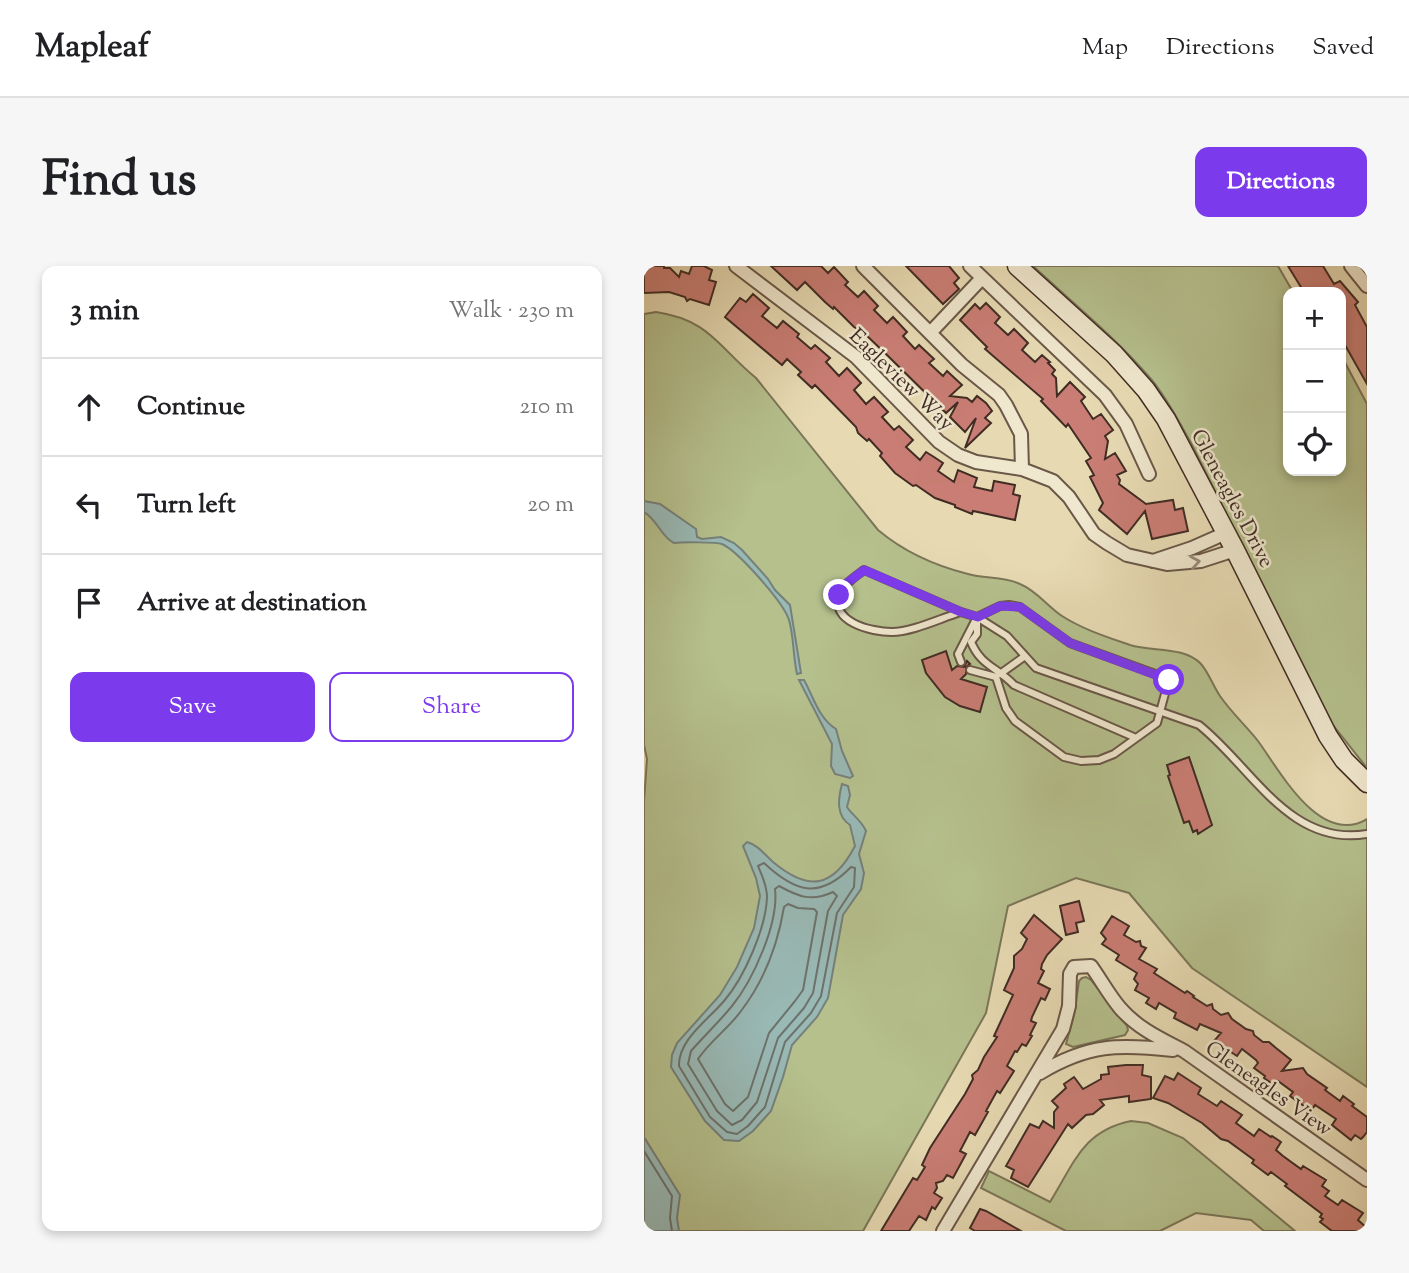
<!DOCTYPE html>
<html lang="en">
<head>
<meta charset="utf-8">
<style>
	:root { --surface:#fff; --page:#f6f6f6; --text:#202124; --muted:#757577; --line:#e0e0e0; --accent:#7c3aed }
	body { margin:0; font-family:"Sorts Mill Goudy",serif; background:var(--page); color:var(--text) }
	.controls { position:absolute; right:21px; top:21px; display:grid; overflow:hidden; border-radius:14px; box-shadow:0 4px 10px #0003 }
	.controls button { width:63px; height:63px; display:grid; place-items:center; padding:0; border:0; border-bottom:2px solid var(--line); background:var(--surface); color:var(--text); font:35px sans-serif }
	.stop { position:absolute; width:21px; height:21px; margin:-16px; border:5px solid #7c3aed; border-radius:50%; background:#fff }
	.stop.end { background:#7c3aed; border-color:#fff; box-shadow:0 2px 7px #0008 }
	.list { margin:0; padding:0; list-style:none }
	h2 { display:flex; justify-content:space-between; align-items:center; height:91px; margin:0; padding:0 28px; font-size:30px }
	h2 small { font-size:23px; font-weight:400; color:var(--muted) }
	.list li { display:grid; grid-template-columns:46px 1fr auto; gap:21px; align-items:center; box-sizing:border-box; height:98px; padding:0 28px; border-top:2px solid var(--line) }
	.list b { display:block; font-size:26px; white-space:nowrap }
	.list em { font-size:23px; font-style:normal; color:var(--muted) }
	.actions { display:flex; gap:14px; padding:21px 28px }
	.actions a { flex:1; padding:16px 0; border:2px solid var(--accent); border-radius:14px; text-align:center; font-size:24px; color:var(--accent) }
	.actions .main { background:var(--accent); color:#fff }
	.icon { flex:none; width:38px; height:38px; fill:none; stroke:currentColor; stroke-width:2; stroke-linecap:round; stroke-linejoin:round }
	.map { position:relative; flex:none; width:723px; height:965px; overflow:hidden; border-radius:14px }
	header { display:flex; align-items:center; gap:42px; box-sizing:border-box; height:98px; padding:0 35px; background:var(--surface); border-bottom:2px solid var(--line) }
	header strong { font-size:33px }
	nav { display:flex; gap:38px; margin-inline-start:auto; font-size:24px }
	.intro { display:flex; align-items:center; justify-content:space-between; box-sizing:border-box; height:168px; padding:0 42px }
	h1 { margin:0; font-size:49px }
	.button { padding:18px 32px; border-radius:14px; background:var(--accent); color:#fff; font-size:24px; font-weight:700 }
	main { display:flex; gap:42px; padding:0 42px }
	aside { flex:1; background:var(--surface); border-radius:14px; box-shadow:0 4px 10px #0003 }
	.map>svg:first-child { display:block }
	.green { fill:#b5c08d; stroke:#7b7658; stroke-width:2 }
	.water { fill:#99b9b5; stroke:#76817b; stroke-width:2 }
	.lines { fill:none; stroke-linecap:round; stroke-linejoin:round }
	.shore { stroke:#6d726c; stroke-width:2 }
	.building { fill:#c97d74; stroke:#412c24; stroke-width:2 }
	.lane-casing { stroke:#6a5848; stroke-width:10 }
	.street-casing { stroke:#6a5848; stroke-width:16 }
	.secondary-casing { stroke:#412c24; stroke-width:21 }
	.lane { stroke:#efe7ce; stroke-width:6 }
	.street { stroke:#efe7ce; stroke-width:12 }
	.secondary { stroke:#efe7ce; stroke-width:18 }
	.oneway { stroke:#988a79 }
	.route { stroke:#7c3aed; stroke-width:9 }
	.labels { text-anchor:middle; stroke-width:5; stroke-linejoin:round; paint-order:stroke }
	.street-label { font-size:21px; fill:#412c24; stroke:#efe7ce }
</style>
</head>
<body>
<header>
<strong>Mapleaf</strong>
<nav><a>Map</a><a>Directions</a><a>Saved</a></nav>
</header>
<div class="intro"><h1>Find us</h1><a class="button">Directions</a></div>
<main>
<aside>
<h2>3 min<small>Walk · 230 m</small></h2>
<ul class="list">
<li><svg class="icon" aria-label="ahead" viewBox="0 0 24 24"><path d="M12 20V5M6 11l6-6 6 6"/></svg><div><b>Continue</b></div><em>210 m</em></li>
<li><svg class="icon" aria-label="left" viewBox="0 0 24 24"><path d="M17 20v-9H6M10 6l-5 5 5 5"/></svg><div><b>Turn left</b></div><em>20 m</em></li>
<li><svg class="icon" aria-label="arrive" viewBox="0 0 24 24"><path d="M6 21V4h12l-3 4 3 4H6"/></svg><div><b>Arrive at destination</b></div></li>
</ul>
<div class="actions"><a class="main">Save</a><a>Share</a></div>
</aside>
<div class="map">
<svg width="723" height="965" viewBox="0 0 723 965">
	<rect width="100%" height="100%" fill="#e7dab3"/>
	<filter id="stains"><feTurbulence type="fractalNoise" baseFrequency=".00286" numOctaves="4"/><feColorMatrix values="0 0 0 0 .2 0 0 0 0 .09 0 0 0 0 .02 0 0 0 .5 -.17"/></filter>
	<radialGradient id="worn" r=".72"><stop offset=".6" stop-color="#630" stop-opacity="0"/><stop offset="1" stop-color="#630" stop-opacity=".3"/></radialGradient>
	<path class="green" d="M389,0h245l15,26h-5v179h53v-116l26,49v364l-38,-48 -138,-277c-12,-21 -24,-45 -40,-64 -35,-41 -78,-76 -118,-113z
		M12,46c54,8 62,35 100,66l122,152c25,21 58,36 90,44 17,5 36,2 52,10 17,7 27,22 42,32 20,13 45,21 68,29 22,7 54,1 71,19 8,9 12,22 19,32 11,16 26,30 38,45 22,30 62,106 109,78v268l-175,-119 -63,-75 -53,-15 -68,28 -22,107 -123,218h-219v-430l3,-42 -3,-14v-431z
		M438,712l4,-1 5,3 36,46 1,4 -3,5 -52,12 -7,-3 8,-29 5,-34z
		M487,855l17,2 35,15 112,93h-31l-13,-11 -55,-7 -36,18h-94l-85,-43 8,-17 61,31c24,-38 32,-71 81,-81z"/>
	<path class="water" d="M0,235l16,3 36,25 1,8 5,2 19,-2 13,6 8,7 26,29 7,11 15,15 11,68 -4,1c-4,-18 -3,-37 -8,-54 -5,-17 -51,-69 -67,-76 -6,-2 -40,-2 -48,-1 -14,-7 -16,-23 -30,-31z
		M155,414h5c9,16 15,39 32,49l6,22 11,25 -3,2 -15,-4 -4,-8 1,-22z
		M198,518l6,2 2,9 -3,12c6,9 14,13 19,24l-7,23 5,19 -3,16 -18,26 -15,83 -11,19 -25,28 -9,32 -12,34 -18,20 -14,10 -15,-1 -19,-19 -34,-54 1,-12 5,-12 43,-48 17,-28 17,-39 6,-32 -4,-18 -13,-32 4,-4c11,3 17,12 26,20 36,30 60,26 82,-16l-5,-21c-14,-9 -12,-26 -8,-41z
		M0,871l36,58 -3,23 2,13h-35z"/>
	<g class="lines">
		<path class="shore" d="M120,597c31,29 55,37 87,4l4,1 -1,19 -17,26 -16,83 -10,17 -26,29 -20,65 -17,19 -11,8 -10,-2 -17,-15 -31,-51c-1,-26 29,-46 45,-65 20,-23 42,-73 43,-104 0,-11 -5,-22 -9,-31z
			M135,620c20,11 33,16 54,6l4,4 -9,15 -15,82 -9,15 -26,30 -21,64 -15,18 -10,5 -15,-14 -29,-47 3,-13c13,-15 28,-29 41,-45 21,-26 47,-83 43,-117z
			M144,638l10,4 16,1 3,3 -14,78 -8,11 -26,32 -21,64 -15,14 -8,-7 -27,-45c12,-18 31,-31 43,-48 23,-30 37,-68 43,-104z
			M0,885l28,45 -2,22 2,13"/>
	</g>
	<path class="building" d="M0,0h20v2h6l9,9 2,-6 8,3 3,-8h12l8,4 -3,10 7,2 -7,23 -19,-6 -3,2 -2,-4 -16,-5 -25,1z
		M127,0h50l7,7 6,-6 14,15 -3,3 13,12 6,-6 14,15 -4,4 13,13 6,-6 14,15 -4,4 12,13 4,-4 15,14 -5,4 14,13 4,-5 15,14 -12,11 17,2 5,4 5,-6 9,7 6,8 -7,7 6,5 -26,25 11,-30 -11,14 -15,-15 8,-15 -12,11 -59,-58 -24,-23 -9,-5 -20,-20 -1,2 -8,-7 -20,-20 -8,8z
		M262,0h43l10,12 -5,5 5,6 -16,15z
		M644,0h35l11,18 6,-3 18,21 -3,3 12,22v57l-26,-46v-46h-37z
		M109,28l16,14 -7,8 15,12 6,-7 16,13 -2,3 14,12 4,-4 15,13 -4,4 13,14 8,-8 14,15 -7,7 12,14 8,-7 14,15 -6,5 12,13 5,-4 14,14 -7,7 14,13 6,-8 8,5 9,6 -5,8 16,11 4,-12 19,8 -3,9 18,4 2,-10 21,4 -2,9 7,2 -5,24 -42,-9 -1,3 -17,-7v-2l-20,-7 -19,-13 -3,1 -18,-13 -15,-17 2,-3 -13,-14 -2,2 -9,-8 -2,-6 -41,-42 -3,3 -14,-13 3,-3 -14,-13 -5,6 -57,-48 15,-19 6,4z
		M342,37l14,14 -5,6 13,12 6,-6 14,14 -6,7 13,12 7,-7 8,7 -2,1 7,7 -3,4 4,4 1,18 13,-14 15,15 -4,4 12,18 8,-5 12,16 -8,6 3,5 -3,18 10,-6 11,18 -9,4 3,5 -1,4 27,20 27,-4 2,10 8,-2 5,23 -36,8 -7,-28 -18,23 -28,-24 4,-7 -13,-26 4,-2 -8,-14 5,-3 -23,-34 -2,3 -25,-26 2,-2 -58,-50 2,-2 -27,-27 15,-16 5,5z
		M302,385l6,19 5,-4 7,1 3,-6 3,3 -4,3v7l-5,5 26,8 -7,25 -20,-6 -15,-9 -19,-24 -4,-13z
		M545,491l23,68 -14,9 -1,-4 -4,2 -4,-11 -5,2 -16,-47 2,-1 -3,-10z
		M435,635l5,20 -8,2 2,9 -12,3 -6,-29z
		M390,649l28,24 -15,16 -5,9 -1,5 3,2 -6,12 12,6 -5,11 -4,-2 -9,19 -1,4 5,2 -6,12 2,1 -6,10 -4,-2 -5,8 -2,-1 -8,15 7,5 -14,22 -3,-2 -11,20 2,1 -13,23 -5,-3 -10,19 6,3 -13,24 -6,-3 -4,6 -7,2 1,5 -3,5 8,5 -7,11 -3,-2 -6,13 -7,-4 -10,15h-28l32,-53 4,2 8,-13 -3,-2 8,-17 35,-54 8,-15 -1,-4 6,-5 6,-13 13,-20 -3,-1 19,-41 -9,-5 10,-22v-12l8,-7 5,-10 -6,-6z
		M468,650l17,10 -5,9 12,7 4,-1 1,5 5,2 -7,11 18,10 -3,4 31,20 2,-2 7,5 -1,1 14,9 5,-2 1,5 8,6 7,-2 4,6 14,10 7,2 1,4 9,7h6l7,6 15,12 -9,11 21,-3 4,6 20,14 -2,2 15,11 3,-5 11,8 -2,2 15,11v15l-4,5 -2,2 -6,-4 -4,5 -19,-15 4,-6 -21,-14 -4,6 -21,-15 3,-4 -15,-11 -3,5 -11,-8 1,-2 -11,-8 4,-5 -2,-3 -14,-11 -5,7 -23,-15 7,-8 -21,-9 -3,6 -23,-12 2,-5 -17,-10 -3,6 -10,-6 3,-5 -14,-8 3,-6 -4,-5 3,-6 -21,-13 3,-5 -17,-11 4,-5 -5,-6z
		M482,799h17l-1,10 9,2v22l-22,3v-6l-29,4 4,5 -11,9 -7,1 -14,13 -4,-4 -40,63 -17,-9 3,-8 -8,-4 24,-42 9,4 4,-7 11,7v-16l4,-5 -6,-6 14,-13 -2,-4 10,-7 9,12 18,-10v-4l8,-1 -1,-7z
		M534,807l23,15 -3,6 19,12 4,-5 21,14 -6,8 18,13 5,-7 12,8 1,-1 9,6 -5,8 7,6 18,13 2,-3 23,14 -4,6 7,5 -4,5 13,9 4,-5 21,13 -5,7 9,8v3h-35l-12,-9 3,-3 -3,-2 2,-3 -37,-28 2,-2 -16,-12 -3,3 -16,-12 2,-3 -26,-19 -7,-2 -19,-16 -34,-20 -15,-5 12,-22 9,4z
		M336,943l6,2 35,20h-46l-5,-3z"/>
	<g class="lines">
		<g class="lane-casing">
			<path id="lane" d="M317,346c-20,6 -49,20 -69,20 -20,0 -64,-10 -52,-39 5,-10 15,-16 24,-23l97,42 16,5 30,19 29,32 163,57c53,42 90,122 168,109
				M333,352v16l-6,8c10,24 26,25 43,43l122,53
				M317,396l-3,-8 19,-37 23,-11 9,-1 11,2 50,36 99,36 -12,44 -43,31 -15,6 -18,1 -17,-4 -49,-36 -9,-13 -10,-31
				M326,404l26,7
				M356,408l25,-18"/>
		</g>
		<g class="street-casing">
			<path id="street" d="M92,0l120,91 83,85 19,13 18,7 46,7 31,12 16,16 25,37 13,9 20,12 40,9 34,-3 34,-11
				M219,0l99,99 37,30 7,10 15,29 1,35
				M326,0l135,129 21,29 23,50
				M707,0l16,20
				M286,67l52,-55
				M509,295l39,-13 34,-15
				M396,807c48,-29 79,-29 133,-23
				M299,965l120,-202 6,-23 1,-32 4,-7 17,-1c10,14 18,29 29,42 17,20 41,31 64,43l183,129"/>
		</g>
		<g class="secondary-casing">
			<path id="secondary" d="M373,0l97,88 32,36 20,29 69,131 93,186 16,24 23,23"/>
		</g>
		<use href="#lane" class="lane"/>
		<use href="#street" class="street"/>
		<use href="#secondary" class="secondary"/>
	</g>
	<defs><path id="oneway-chevron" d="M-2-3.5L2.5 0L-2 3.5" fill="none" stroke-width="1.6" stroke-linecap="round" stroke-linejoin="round" transform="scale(1.75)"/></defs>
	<use class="oneway" href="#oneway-chevron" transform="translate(551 296) rotate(-9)"/>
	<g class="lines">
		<path class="route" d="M195,329l8,-12 17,-13 97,42 17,5 22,-11 20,1 50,36 99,37"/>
	</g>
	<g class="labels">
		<g class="street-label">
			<text transform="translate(258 113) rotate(44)" y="7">Eagleview Way</text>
			<text transform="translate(589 232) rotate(62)" y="7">Gleneagles Drive</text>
			<text transform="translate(625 822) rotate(35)" y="7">Gleneagles View</text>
		</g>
	</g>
	<rect width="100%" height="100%" filter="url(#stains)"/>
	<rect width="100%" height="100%" fill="url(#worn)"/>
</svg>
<div class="controls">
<button>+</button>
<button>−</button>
<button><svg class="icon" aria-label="locate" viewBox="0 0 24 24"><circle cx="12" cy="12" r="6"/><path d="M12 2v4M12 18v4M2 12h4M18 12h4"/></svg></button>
</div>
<div class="stop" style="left:525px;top:414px"></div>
<div class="stop end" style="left:195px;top:329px"></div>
</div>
</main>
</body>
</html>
